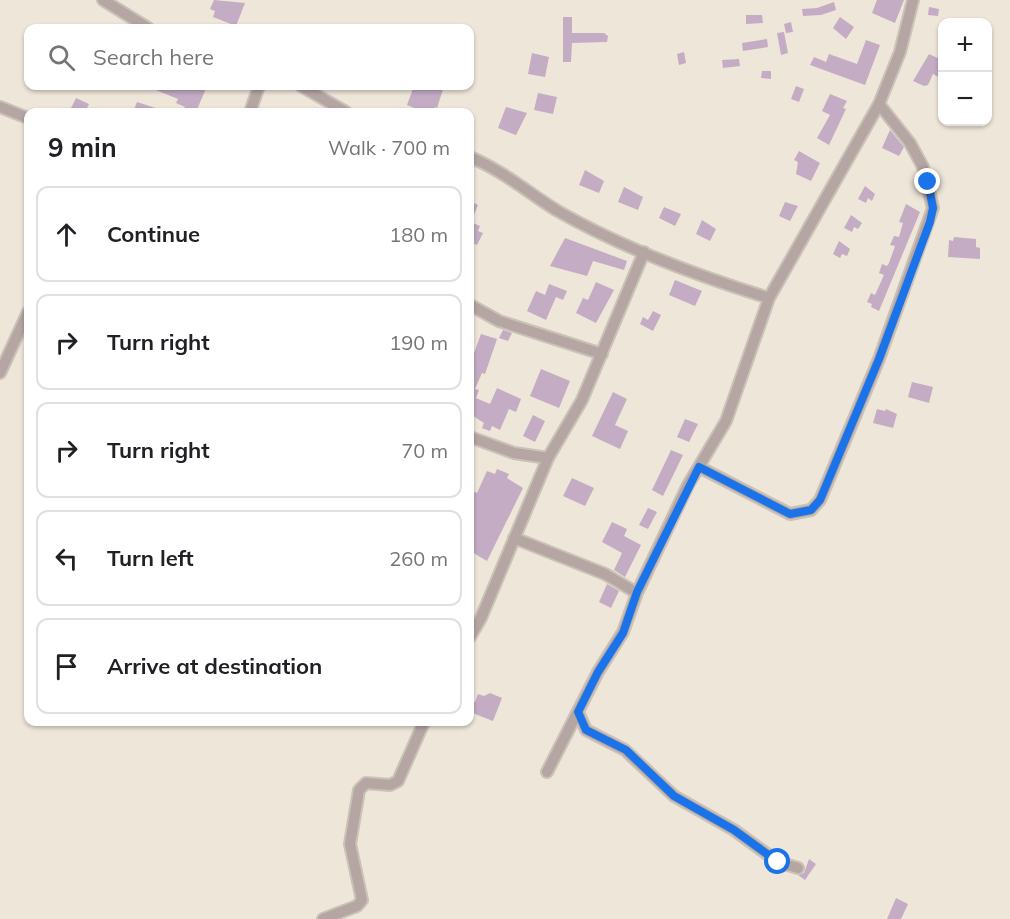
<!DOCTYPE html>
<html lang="en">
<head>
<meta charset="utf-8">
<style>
	:root { --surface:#fff; --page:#f6f6f6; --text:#202124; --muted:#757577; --line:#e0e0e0 }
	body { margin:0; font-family:Mulish,sans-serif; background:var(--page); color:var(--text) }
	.controls { position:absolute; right:18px; top:18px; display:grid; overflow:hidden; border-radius:12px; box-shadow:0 2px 4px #0004 }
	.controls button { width:54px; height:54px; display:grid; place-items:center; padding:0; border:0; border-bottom:2px solid var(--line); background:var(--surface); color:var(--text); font:30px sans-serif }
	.stop { position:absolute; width:18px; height:18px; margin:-14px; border:4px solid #1a73e8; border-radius:50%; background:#fff }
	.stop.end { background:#1a73e8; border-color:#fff; box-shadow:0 2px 6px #0008 }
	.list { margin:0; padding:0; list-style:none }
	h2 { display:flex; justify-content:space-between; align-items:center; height:78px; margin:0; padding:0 24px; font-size:26px }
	h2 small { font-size:20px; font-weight:400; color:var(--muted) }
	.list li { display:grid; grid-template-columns:39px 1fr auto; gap:18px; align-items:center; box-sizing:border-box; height:96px; margin:0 12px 12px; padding:0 12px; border:2px solid var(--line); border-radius:12px }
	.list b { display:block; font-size:22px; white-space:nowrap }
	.list em { font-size:20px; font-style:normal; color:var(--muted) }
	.icon { flex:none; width:33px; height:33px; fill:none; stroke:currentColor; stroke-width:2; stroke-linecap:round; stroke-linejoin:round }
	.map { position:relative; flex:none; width:1010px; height:919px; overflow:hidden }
	.search { position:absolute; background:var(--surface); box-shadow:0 2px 4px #0004; left:24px; top:24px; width:450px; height:66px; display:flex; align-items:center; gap:15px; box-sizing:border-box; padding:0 21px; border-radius:12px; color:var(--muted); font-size:22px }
	.panel { position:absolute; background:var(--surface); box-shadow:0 2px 4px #0004; left:24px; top:108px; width:450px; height:618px; border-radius:12px }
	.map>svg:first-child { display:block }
	.building { fill:#c4acc4 }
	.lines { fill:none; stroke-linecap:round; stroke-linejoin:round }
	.minor-casing { stroke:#cac1b7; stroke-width:14 }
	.minor { stroke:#b5a5a3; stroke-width:10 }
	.route { stroke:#1a73e8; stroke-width:8 }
</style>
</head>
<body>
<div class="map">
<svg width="1010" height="919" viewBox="0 0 1010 919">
	<rect width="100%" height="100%" fill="#efe6da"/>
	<path class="building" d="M214,0l31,3 -9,23 -23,-9 2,-6 -5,-2z
		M877,0h27l-9,23 -23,-10z
		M834,2l2,8 -15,5 -18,1 -1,-7 15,-1z
		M929,7l10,2 -1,7 -10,-1z
		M746,15h16l1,8 -17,1z
		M563,17h9v16h32l4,3 -1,6 -35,1 -1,19h-8z
		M840,17l14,10 -8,12 -13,-11z
		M791,22l2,10 -7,1 -2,-9z
		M784,32l4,21 -7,2 -4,-22z
		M767,39l1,8 -25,4 -1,-8z
		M866,40l14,5 -15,40 -55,-20 4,-8 12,5 3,-8 28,10z
		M684,52l2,11 -7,2 -2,-11z
		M532,53l17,4 -4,20 -17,-3z
		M929,54l13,6v19l-9,-5 -5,11 -4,1 -11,-5z
		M739,59l1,7 -17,2 -1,-8z
		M762,71h9v8l-10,-1z
		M146,86h61l-11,26h-14l3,-5 -9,-4 2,-4z
		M414,86h30l-7,22 -2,-1 -2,5h-20l1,-4 -7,-3z
		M796,86l8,3 -5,13 -8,-3z
		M538,93l19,4 -4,17 -19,-4z
		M830,94l17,7 -4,7 3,1 -17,36 -12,-7 13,-23 -8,-4z
		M76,98l13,6 -4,8h-16z
		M137,102l28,9 -1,1h-31z
		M506,107l21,6 -11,22 -18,-7z
		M890,130l14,17 -5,9 -17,-8z
		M799,151l21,12 -9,18 -15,-7 2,-12 -4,-2z
		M585,170l19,11 -5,12 -20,-8z
		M865,186l10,8 -3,7 -4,-3 -2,5 -8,-4z
		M624,187l19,10 -5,13 -20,-8z
		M470,201l8,4 -8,19z
		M785,202l13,4 -8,15 -11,-5z
		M906,204l14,8 -41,99 -8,-4 1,-3 -5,-2 4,-9 4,2 9,-20 -5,-2 3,-9 5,2 2,-3 6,-17 -5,-1 4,-9 5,1 4,-14 -4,-1z
		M664,207l17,7 -6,12 -16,-8z
		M851,215l11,8 -4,6 -4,-2 -2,5 -8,-4z
		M702,220l14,9 -6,12 -14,-7z
		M471,222l9,4 -2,5 5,2 -6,12 -7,-3z
		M954,237l22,2v8l4,1v11l-32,-2 1,-17 4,1z
		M565,238l62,23 -3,9 -31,-9 -6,15 -37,-10z
		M839,241l11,8 -3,7 -5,-2 -2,4 -7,-4z
		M675,280l27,11 -7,15 -26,-11z
		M596,282l18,8 -18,33 -20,-10 7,-15 5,2z
		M549,284l18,7 -4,9 -7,-3 -10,23 -19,-9 9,-20 9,4z
		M653,311l8,4 -8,16 -13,-7 3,-7 5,3z
		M503,330l9,3 -4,8 -9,-3z
		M481,334l16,5 -12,35 -3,-1 -7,16 4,1 -3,8 14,6 7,-16 24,11 -5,13 -7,-3 -9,21 -8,-4 -2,5 -8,-3 2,-5 -14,-9v-42l2,-8h-2z
		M541,369l29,12 -11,27 -29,-12z
		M912,382l21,5 -4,16 -21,-6z
		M613,392l14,7 -12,26 13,6 -8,18 -28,-13z
		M877,409l8,2 1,-2 11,5 -4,14 -20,-5z
		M533,415l12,6 -10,21 -12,-6z
		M685,419l13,5 -9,18 -12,-5z
		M671,450l12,5 -20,41 -11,-6z
		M497,469l12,5 -2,4 16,10 -36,73 -17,-10v-61l7,3 10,-22 8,3z
		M572,478l22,10 -9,18 -22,-10z
		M648,508l9,4 -9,17 -9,-4z
		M612,522l15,7 -3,7 17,9 -16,32 -11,-7 8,-17 -20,-11z
		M607,584l12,7 -8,17 -12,-6z
		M490,693l12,5 -9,23 -23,-9v-12l5,2 3,-8 6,2z
		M809,859l7,5 -11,16 -7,-5 6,-2z
		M896,898l12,6 -7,15h-14z"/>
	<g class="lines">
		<g class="minor-casing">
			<path id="minor" d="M103,0l45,28
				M301,86l45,26
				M0,107l28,11
				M250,112l9,-26
				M470,157c33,14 56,34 86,53 64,37 142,66 213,88
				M470,305l29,16 103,33
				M0,373l28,-61
				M470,437l44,16 34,5
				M699,467l91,47 21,-4 9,-10 59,-141 54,-151 -10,-41 -13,-24 -31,-39
				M514,538l91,36 32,19
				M470,637l11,-19 67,-160 34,-58 62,-148
				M578,712l8,18 39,20 49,46 60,34 44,32 20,6
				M547,772l51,-100 25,-40 14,-39 51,-108 38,-64 43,-123 110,-194 21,-52 13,-52
				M323,919l34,-13 5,-6 -12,-56 9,-54 7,-7 24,2 8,-4 26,-59"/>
		</g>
		<use href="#minor" class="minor"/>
	</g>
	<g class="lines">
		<path class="route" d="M778,862l-44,-32 -60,-34 -48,-46 -40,-20 -8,-18 20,-40 25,-39 14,-41 62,-125 91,47 21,-4 9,-10 59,-141 51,-137 3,-14 -5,-26"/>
	</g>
</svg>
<div class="controls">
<button>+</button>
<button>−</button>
</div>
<div class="stop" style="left:778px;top:862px"></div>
<div class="stop end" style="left:928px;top:182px"></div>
<div class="search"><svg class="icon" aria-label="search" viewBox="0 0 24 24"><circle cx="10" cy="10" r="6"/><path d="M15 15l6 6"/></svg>Search here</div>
<section class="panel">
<h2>9 min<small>Walk · 700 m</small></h2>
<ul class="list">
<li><svg class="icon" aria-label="ahead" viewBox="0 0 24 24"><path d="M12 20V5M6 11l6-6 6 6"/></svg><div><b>Continue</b></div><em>180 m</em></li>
<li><svg class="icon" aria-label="right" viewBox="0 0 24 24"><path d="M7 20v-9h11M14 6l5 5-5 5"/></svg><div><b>Turn right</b></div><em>190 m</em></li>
<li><svg class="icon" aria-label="right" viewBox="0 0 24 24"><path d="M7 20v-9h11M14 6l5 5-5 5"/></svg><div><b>Turn right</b></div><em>70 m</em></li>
<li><svg class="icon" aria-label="left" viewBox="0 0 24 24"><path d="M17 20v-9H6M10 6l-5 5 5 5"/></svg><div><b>Turn left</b></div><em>260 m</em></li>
<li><svg class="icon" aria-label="arrive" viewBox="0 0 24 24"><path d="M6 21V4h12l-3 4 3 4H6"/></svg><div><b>Arrive at destination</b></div></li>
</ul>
</section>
</div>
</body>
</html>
